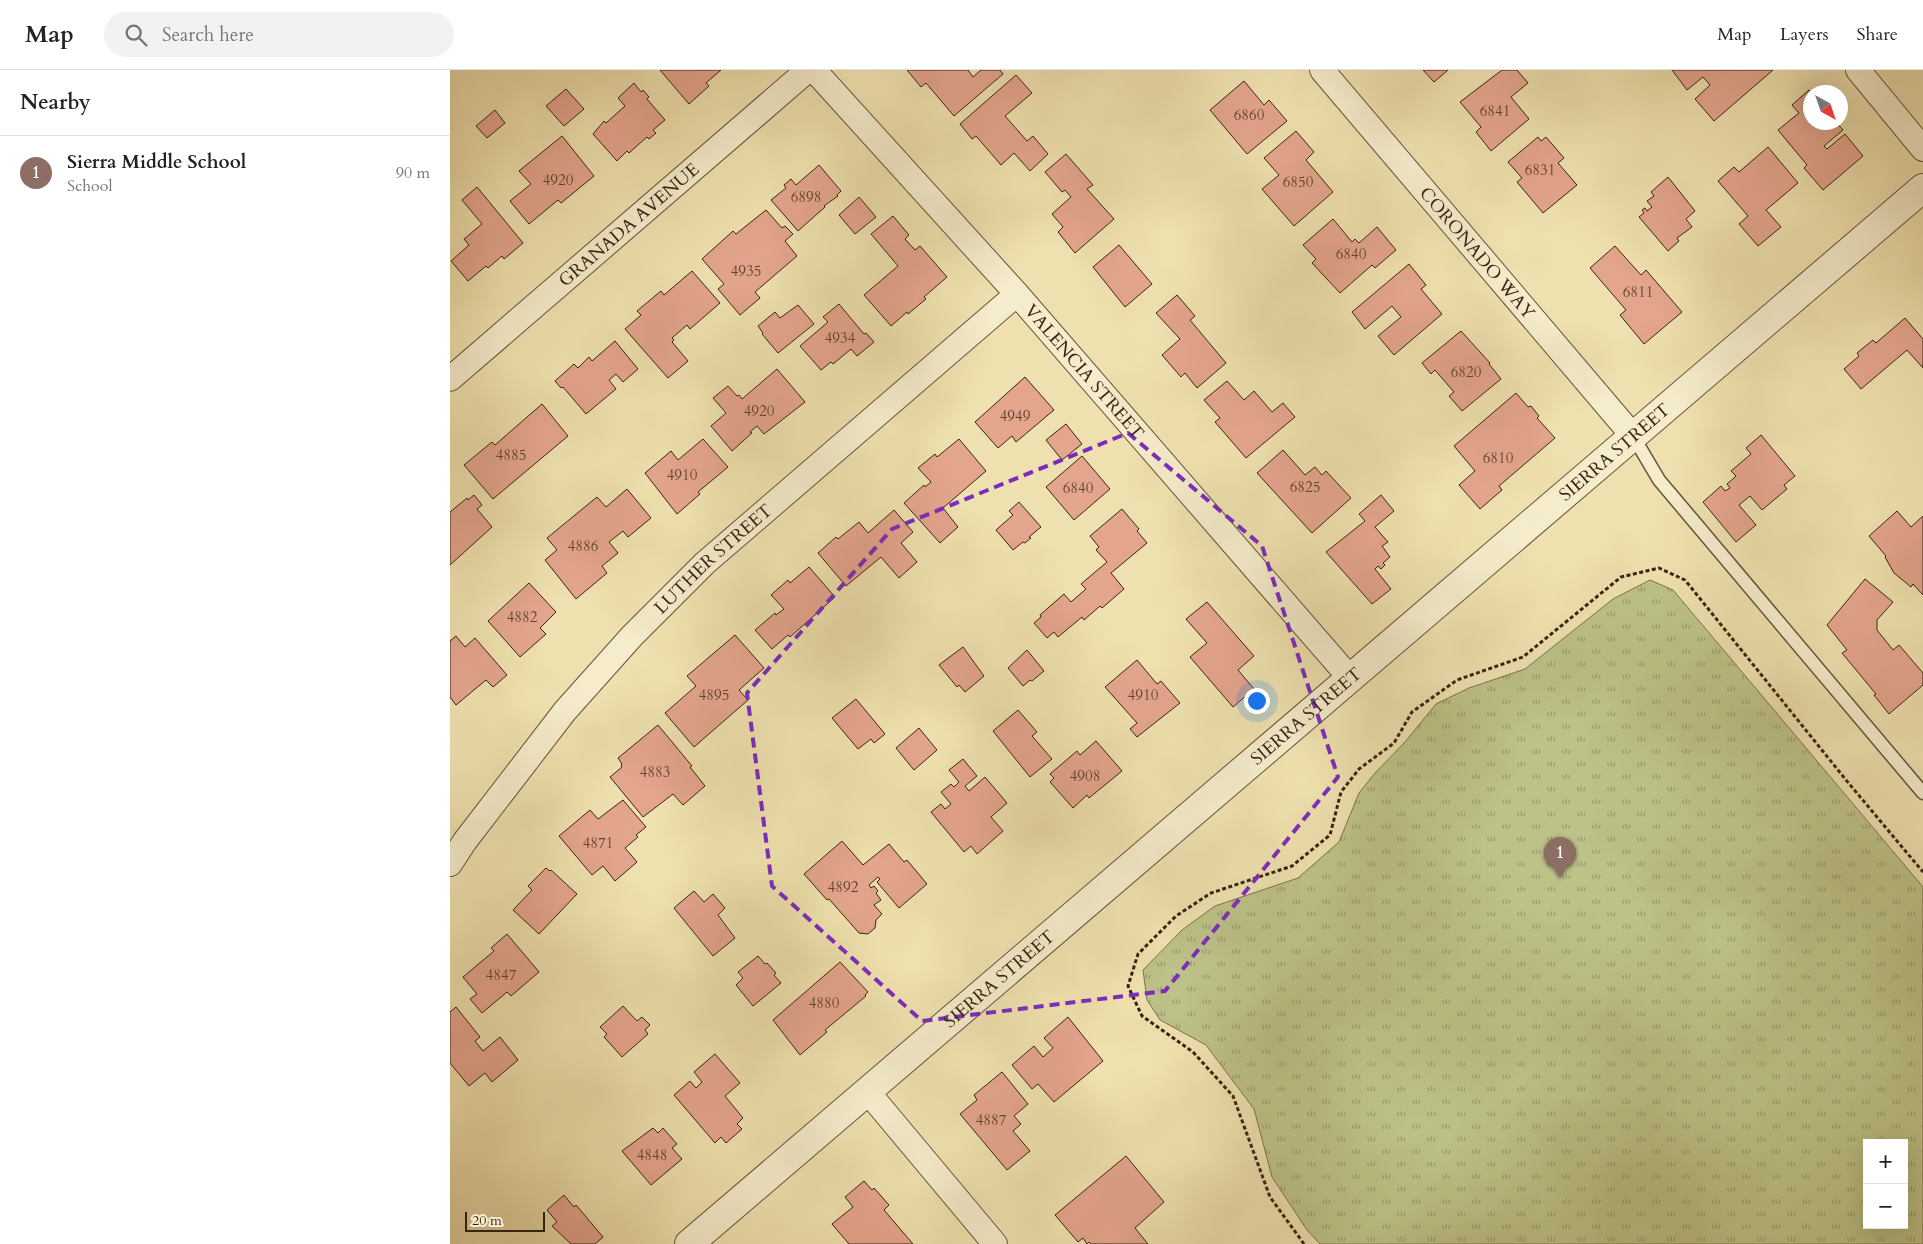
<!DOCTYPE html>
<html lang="en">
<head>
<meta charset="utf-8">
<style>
	:root { --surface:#fff; --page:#f2f2f2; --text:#222; --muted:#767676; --line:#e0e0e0; --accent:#d93025 }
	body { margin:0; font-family:Cardo,serif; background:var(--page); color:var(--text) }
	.controls { position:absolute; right:15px; bottom:15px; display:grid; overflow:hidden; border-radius:0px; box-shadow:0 5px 20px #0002 }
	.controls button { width:45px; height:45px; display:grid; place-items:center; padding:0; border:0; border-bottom:1px solid var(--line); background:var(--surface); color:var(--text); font:25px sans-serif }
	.compass { position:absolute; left:1353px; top:15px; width:45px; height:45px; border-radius:50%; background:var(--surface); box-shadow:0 5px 20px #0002; rotate:140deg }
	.scale { position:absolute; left:15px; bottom:12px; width:80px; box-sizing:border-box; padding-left:5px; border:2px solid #382412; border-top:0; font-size:14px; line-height:18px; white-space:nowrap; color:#382412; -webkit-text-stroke:4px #f5eccb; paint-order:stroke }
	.you { position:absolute; left:806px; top:630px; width:18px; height:18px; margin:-12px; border:4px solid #fff; border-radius:50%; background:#1a73e8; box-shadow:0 0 0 8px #1a73e833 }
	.badge { display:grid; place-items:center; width:32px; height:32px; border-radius:50%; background:var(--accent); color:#fff; font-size:16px; font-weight:700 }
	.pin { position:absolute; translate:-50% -41px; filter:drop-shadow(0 1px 2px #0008) }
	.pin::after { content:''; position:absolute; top:26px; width:18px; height:15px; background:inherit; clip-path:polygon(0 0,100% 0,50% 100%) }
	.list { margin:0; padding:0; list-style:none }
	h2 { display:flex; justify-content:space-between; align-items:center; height:65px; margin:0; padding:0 20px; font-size:21px }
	h2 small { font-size:16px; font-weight:400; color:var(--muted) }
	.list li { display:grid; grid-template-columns:32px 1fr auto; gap:15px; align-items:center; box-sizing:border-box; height:75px; padding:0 20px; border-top:1px solid var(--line) }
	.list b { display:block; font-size:19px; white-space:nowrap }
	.list p { margin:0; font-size:16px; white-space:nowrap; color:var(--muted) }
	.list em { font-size:16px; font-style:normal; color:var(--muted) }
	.icon { flex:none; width:28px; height:28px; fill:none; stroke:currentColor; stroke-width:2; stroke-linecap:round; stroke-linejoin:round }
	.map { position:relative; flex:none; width:1473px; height:1174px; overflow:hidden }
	header { display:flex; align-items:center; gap:30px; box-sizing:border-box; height:70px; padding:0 25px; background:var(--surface); border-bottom:1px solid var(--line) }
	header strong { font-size:24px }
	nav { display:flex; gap:28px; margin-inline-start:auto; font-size:18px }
	.search { width:350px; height:45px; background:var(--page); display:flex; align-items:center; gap:12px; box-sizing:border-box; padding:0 18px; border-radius:28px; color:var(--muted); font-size:19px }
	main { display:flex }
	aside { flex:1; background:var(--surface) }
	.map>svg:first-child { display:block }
	.grass { fill:url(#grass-tufts); stroke:#7a734d; fill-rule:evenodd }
	.building { fill:#e4a58d; stroke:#382412 }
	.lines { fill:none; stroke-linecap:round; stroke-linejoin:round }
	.service-casing { stroke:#665339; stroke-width:15 }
	.minor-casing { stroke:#665339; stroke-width:26 }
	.tertiary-casing { stroke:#665339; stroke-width:30 }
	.path { stroke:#382412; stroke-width:3; stroke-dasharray:4 2.5; stroke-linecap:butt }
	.service { stroke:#f5eccb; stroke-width:12 }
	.minor { stroke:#f5eccb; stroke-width:24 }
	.tertiary { stroke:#f5eccb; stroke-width:28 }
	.marked { fill:none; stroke:#7b2cbf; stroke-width:4; stroke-dasharray:10 6; stroke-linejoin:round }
	.labels { text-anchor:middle; stroke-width:4; stroke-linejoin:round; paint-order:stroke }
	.number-label { font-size:15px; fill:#634431 }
	.street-label { font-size:18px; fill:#382412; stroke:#f5eccb }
</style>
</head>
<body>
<header>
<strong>Map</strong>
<div class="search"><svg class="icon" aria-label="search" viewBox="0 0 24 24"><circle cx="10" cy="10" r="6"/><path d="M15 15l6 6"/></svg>Search here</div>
<nav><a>Map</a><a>Layers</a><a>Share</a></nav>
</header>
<main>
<aside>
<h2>Nearby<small></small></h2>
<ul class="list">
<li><span class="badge" style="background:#8d6e63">1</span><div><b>Sierra Middle School</b><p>School</p></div><em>90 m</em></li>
</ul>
</aside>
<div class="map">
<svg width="1473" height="1174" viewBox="0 0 1473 1174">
	<defs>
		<pattern id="grass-tufts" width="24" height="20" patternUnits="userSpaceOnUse" patternTransform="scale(1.25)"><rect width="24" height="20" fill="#bdc288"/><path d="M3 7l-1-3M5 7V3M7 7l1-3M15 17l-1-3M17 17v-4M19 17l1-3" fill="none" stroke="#9b9d6e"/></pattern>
	</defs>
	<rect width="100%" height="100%" fill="#efe1af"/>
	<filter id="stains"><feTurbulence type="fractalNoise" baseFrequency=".004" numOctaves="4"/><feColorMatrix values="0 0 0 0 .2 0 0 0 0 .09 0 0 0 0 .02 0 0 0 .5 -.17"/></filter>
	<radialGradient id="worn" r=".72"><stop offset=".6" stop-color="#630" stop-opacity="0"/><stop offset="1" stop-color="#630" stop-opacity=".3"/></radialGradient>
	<path class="grass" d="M1200,510l23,10 250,297v357h-603l-13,-14 -35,-53 -18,-68 -48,-64 -46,-25 -13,-20 -4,-30 39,-40 33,-24 83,-28 41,-36 20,-49 16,-20 30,-31 31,-38 33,-16 56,-19 88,-70zM1417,1073h37v82h-37z"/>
	<path class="building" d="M210,0h61l-15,13 3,3 -20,18z
		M457,0h61l5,7 8,-7h19l3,4 -49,42 -28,-33 -5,4z
		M973,0h25l-14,12z
		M1052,0h15l11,13 -17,14 18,22 -38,32 -15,-19 5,-5 -21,-25z
		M1222,0h101l-59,51 -19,-22 15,-14 -7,-8 -16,13z
		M566,5l16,18 -27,23 22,25 6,-5 15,18 -18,17 -16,-18 -13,12 -25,-29 -4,3 -12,-15z
		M794,11l20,24 5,-5 18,21 -40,33 -37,-44z
		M184,13l7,9 2,-2 6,7 -2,2 18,21 -12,10 3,3 -7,6 -2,-2 -18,16 -2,-2 -10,10 -24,-27 11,-13 2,2 19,-17 -7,-8z
		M116,19l18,20 -20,17 -18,-20z
		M1359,20l2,2 -1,30h26l7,8 -19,16 3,3 18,-15 18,22 -40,34 -19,-22 3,-3 -29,-35 21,-17 -7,-8z
		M45,40l10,13 -18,15 -11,-12z
		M846,61l18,21 -8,8 27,32 -39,34 -32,-37 17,-14 -15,-17z
		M112,66l32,40 -33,27 -3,-3 -29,24 -19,-23 21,-17 -12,-13z
		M1088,67l3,4 5,-4 18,21 -6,5 19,22 -34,28 -26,-31 5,-4 -14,-16z
		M1318,77l30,36 -32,27 15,17 -23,19 -19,-22 9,-8 -30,-35 16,-14 5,5z
		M616,84l27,31 -6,4 27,30 -39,34 -17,-21 5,-5 -11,-13 19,-17 -6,-7 -3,2 -17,-20z
		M369,95l22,26 -4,4 1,1 -14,10 1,1 -27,24 -27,-31 15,-12 -2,-3 7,-6 5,6z
		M1218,107l27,34 -9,8 6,8 -15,11 2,3 -11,10 -29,-34 5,-4 -2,-3 3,-2 2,3 5,-4 -5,-6 7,-5 -3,-4z
		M27,117l46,56 -19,16 -2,-3 -14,12 -2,-2 -18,15 -17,-20 18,-16 -5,-6 18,-15 -20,-24z
		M409,127l17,20 -21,17 -16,-19z
		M316,140l16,18 3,-2 8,8 -8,7 12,15 -42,36 5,6 -20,17 -22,-26 6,-5 -22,-25 31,-28 3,3z
		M443,146l16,19 -4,4 10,11 5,-4 27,31 -23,20 2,2 -18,15 -1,-2 -16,14 -27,-31 34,-29 -27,-32z
		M883,149l19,23 3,-3 4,4 18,-16 19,23 -21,18 -3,-3 -32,28 -28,-30 4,-4 -13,-14z
		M669,175l33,39 -27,23 -32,-40z
		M1165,176l26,29 5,-5 36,42 -38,32 -24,-29 6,-5 -36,-42z
		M959,194l17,21 -5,4 21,25 -48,41 -16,-19 23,-19 -9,-11 -27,23 -13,-17z
		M242,201l28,32 -30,26 -3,-4 -15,13 2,2 -2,2 16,19 -20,17 -43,-49 16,-14 -4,-4 24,-20 3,4z
		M727,225l18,21 -5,4 36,43 -29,25 -12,-15 -4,4 -19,-22 18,-16 -24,-26z
		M389,234l25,30 2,-1 8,9 -17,14 -6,-7 -18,15 -2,-2 -10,8 -21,-24 28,-24 -5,-5z
		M348,235l16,19 -36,29 -16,-19 1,-1 -5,-7 17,-14 5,6z
		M1455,248l18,21v29l-16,-18 -46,39 -17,-20 15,-13 -2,-3 16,-13 3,3z
		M1011,261l29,32 -1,1 12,15 -39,32 -13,-15 5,-4 -19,-22 -4,4 -9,-11z
		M165,271l23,28 -15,13 -7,-8 -7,6 7,9 -30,25 -23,-27 -2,1 -6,-7 19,-17 4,4 11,-11 3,4z
		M327,299l28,33 -41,32 -7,-8 -7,6 2,1 -20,18 -21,-25 15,-13 -13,-15 15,-12 9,10 2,-1 3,4z
		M575,307l29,33 -38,32 -4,-6 -14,12 -23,-26z
		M777,311l17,19 10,-9 18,21 11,-9 12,14 -49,41 -31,-36 5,-4 -16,-18z
		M1066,323l12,14 3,-1 8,10 -2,2 18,20 -56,48 3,4 -22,19 -21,-24 16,-14 -21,-25z
		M92,334l26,32 -75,63 -29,-34 28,-23 3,3z
		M616,354l16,20 -20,16 -16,-20z
		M1311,365l34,41 -11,9 3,4 -25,21 -12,-14 -11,9 17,20 -20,17 -33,-40 18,-16 4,5 5,-3 -3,-4 9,-8 -5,-5 20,-17 -5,-6z
		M253,369l25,28 -30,25 2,2 -23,20 -32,-41 26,-22 7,9z
		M509,369l27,32 -43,37 15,19 -18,16 -36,-40 20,-18 1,2 6,-5 -13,-14 17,-14 2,3z
		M833,380l22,25 10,-8 7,8 4,-4 25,27 -39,35 -55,-60z
		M632,386l28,33 -36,31 -28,-33z
		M177,419l24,29 -23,19 -5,-6 -14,11 9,11 -16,13 5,7 -31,26 -31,-39 12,-10 -10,-12 50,-41 9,10z
		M24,425l8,10 -5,4 15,18 -42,38v-53l17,-14 1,2z
		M931,425l13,16 -19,16 13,15 -6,4 8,11 -7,6 2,2 -4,4 -3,-3 -3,3 16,20 -19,15 -46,-52 39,-31 -6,-7z
		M569,432l22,25 -12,10 2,1 -6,5 -2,-1 -10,8 -17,-20 17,-15 -4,-4z
		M672,439l17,20 -2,2 10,12 -36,30 13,16 -22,19 -2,-2 -16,14 -2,-3 -24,20 -4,-5 -7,6 -13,-15 7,-6 -1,-2 24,-21 7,8 15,-13 -5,-5 26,-22 -11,-12 3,-3 -9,-11z
		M444,440l19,22 -12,11 16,19 -18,16 -18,-21 -35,29 -28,-33 18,-16 2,2 21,-17 9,11z
		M1447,441l14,16 12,-11v79l-10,-11 -2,3 -17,-14 -9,-16 1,-1 -17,-20z
		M359,497l26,30 -45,40 -2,-2 -16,14 -17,-19 20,-17 1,2 8,-6 -13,-14 17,-15 2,3z
		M1415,509l28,23 -16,18v10l16,20 6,-5 24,28v12l-34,29 -15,-19 2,-1 -34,-41 5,-3 -20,-25z
		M79,513l27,29 -16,16 6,6 -26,23 -32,-36z
		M757,532l47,54 -16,14 16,19 -21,18 -43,-50 17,-14 -21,-24z
		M285,565l29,33 -25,22 9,10 -54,47 -29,-34 31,-27 -9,-10z
		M6,566l9,11 10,-9 32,37 -14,12 -7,-7 -30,25 -6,-8v-56z
		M513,577l21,29 -19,16 -6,-7 -2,2 -18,-22z
		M577,580l17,21 -12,10 -2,-1 -7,6 -15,-18z
		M687,590l20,24 4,-3 19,22 -43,34 -7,-8 7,-6 -32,-36z
		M406,629l29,35 -11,9 -3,-4 -13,10 -26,-31z
		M568,640l19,22 -5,4 20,23 -22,18 -37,-46z
		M208,655l34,41 -2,1 15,19 -22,19 -10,-11 -30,23 -33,-40 12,-10 -1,-2 1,-1 -4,-6z
		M469,658l18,22 -23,20 -18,-22z
		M646,671l26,30 -33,27 -2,-3 -14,13 -23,-26 4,-4 -4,-4 27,-23 3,4z
		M513,689l14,17 -12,10 4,5 16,-14 22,26 -16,14 12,14 -26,23 -6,-8 -7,6 -33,-40 10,-8 4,5 6,-5 -10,-12 10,-8 3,3 5,-5 -10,-12z
		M173,730l23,27 -10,8 2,2 -13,11 12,14 -22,19 -12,-15 -11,9 -33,-39 31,-26 8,9z
		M392,771l21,24 26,-21 15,18 3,-2 20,24 -28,24 -22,-26 3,-3 -2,-2 -9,8 2,3 3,-2 4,5 -2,2 5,7 -7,5 8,9 -6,6 -1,8 -7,6 -9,-1 -30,-34 -2,1 -23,-26z
		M96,798l4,3 1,-1 26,24 -38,40 -26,-24 19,-20 -4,-4z
		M244,821l10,11 9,-8 12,14 -7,7 17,23 -22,18 -39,-48z
		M57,864l32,38 -28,24 -4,-4 -25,21 -12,-14 7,-5 -14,-17 31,-26 -3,-3z
		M308,886l7,8 2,-1 9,10 -2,2 7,8 -28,23 -17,-21 7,-7 -5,-6z
		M390,892l28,30 -3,3 1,1 -41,34 2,2 -27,23 -27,-35z
		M173,936l14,15 5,-4 8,8 -5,5 3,4 -26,23 -18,-20 3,-3 -7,-7z
		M6,937l24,30 -5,4 8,10 17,-14 18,23 -26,22 -7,-9 -16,13 -19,-23v-51z
		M618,947l35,44 -49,41 -16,-18 -6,5 -20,-24 22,-19 9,11 10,-9 -9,-10z
		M265,984l25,29 -15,13 18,22 -6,6 5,5 -16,14 -5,-6 -6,6 -41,-48 16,-14 6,7 6,-6 -8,-10z
		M552,1002l26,32 -14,12 7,8 -8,7 17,20 -23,19 -47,-56 17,-14 -3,-5z
		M203,1058l5,5 5,-5 14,16 -5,4 10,11 -31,26 -29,-34z
		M676,1086l38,46 -29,26 13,16h-57l-2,-2 -2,2 -4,-6 -5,4 -23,-27z
		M414,1111l8,9 2,-2 15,17 -5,5 29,34h-64l-17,-20 21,-17 -8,-10z
		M114,1125l10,12 2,-2 27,32 -8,7h-24l-19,-18 5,-4 -10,-12z"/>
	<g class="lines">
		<g class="service-casing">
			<path id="service" d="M1183,366l26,44 264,313"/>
		</g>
		<g class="minor-casing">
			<g id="minor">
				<path id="s1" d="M364,0l203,224 333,384"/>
				<path id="s2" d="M872,0l311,366"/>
				<path d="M1408,0l65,79"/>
				<path id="s3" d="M0,309l358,-309"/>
				<path id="s4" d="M0,794l15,-23 100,-130 67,-75 73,-73 312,-269"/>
				<path d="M417,1021l128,153"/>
			</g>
		</g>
		<g class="tertiary-casing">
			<g id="tertiary">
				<path id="s5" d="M239,1174l1234,-1056"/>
			</g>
		</g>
		<path class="path" d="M854,1174l-34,-47 -37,-101 -40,-44 -51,-36 -14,-30 10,-32 38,-38 35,-23 81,-27 38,-31 11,-43 18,-23 35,-26 18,-31 45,-32 66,-23 98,-80 38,-9 26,12 161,200 77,92"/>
		<use href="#service" class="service"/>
		<use href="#minor" class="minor"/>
		<use href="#tertiary" class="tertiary"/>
	</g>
	<path class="marked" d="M678,363l134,113 76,231 -173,214 -243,30 -150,-135 -25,-193 145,-164z"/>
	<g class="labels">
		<g class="number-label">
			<text x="1045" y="46">6841</text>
			<text x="799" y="50">6860</text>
			<text x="1090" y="105">6831</text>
			<text x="108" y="115">4920</text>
			<text x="848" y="117">6850</text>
			<text x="356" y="132">6898</text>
			<text x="901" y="189">6840</text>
			<text x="296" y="206">4935</text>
			<text x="1188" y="227">6811</text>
			<text x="390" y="273">4934</text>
			<text x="1016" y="307">6820</text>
			<text x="309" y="346">4920</text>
			<text x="565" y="351">4949</text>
			<text x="61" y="390">4885</text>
			<text x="1048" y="393">6810</text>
			<text x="232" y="410">4910</text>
			<text x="855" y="422">6825</text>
			<text x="628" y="423">6840</text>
			<text x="133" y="481">4886</text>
			<text x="72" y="552">4882</text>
			<text x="264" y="630">4895</text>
			<text x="693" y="630">4910</text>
			<text x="205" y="707">4883</text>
			<text x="635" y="711">4908</text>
			<text x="148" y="778">4871</text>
			<text x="393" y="822">4892</text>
			<text x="51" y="910">4847</text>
			<text x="374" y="938">4880</text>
			<text x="541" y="1055">4887</text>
			<text x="202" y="1090">4848</text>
		</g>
		<g class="street-label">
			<text dy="6" stroke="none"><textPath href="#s3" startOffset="236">GRANADA AVENUE</textPath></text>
			<text dy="6" stroke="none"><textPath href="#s2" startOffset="240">CORONADO WAY</textPath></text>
			<text dy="6" stroke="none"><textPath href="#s1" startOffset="405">VALENCIA STREET</textPath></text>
			<text dy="6" stroke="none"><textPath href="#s5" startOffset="1218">SIERRA STREET</textPath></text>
			<text dy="6" stroke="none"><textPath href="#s4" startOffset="404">LUTHER STREET</textPath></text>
			<text dy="6" stroke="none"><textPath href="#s5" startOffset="812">SIERRA STREET</textPath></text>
			<text dy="6" stroke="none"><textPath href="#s5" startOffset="408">SIERRA STREET</textPath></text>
		</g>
	</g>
	<rect width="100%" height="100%" filter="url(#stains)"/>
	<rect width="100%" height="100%" fill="url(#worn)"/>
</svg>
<div class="controls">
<button>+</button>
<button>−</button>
</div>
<svg class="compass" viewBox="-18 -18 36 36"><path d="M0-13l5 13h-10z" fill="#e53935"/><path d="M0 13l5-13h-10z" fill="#767676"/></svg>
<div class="scale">20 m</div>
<div class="you"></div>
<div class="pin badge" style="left:1110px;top:808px;background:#8d6e63">1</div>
</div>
</main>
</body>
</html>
